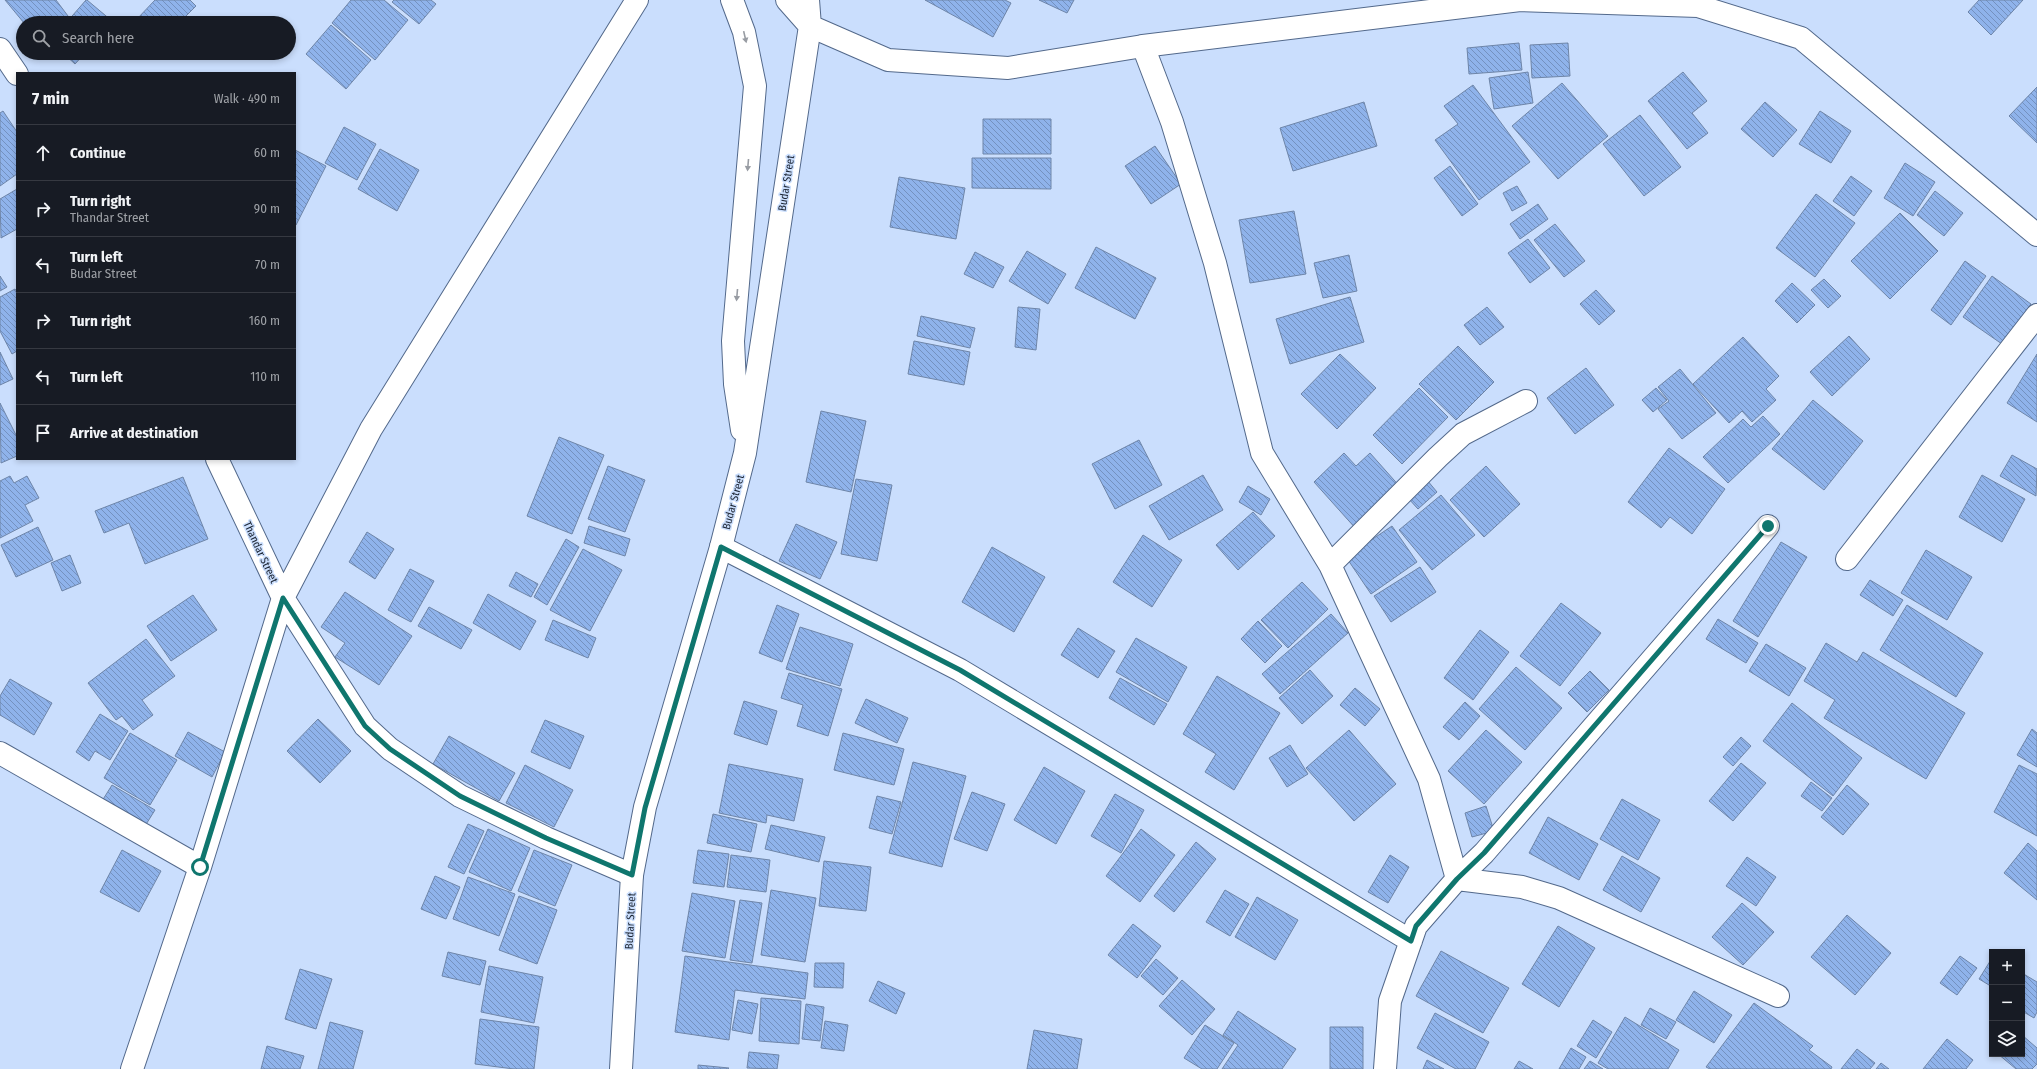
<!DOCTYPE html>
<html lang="en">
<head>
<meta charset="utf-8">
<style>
	:root { --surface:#171b24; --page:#242831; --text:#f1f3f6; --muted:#9ea1a6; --line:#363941 }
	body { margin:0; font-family:"Fira Sans Condensed",sans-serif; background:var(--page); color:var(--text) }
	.controls { position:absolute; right:12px; bottom:12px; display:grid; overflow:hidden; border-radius:0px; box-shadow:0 2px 6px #0003 }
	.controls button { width:36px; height:36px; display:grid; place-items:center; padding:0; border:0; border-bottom:1px solid var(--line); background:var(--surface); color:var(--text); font:20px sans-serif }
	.stop { position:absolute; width:12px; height:12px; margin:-9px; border:3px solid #0f766e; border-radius:50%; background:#fff }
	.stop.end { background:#0f766e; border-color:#fff; box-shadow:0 1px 4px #0008 }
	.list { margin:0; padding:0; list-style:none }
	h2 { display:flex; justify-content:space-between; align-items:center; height:52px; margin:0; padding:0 16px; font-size:17px }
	h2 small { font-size:13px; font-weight:400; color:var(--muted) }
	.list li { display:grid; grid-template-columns:26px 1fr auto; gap:12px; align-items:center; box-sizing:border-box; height:56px; padding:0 16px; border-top:1px solid var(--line) }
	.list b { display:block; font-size:15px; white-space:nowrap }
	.list p { margin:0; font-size:13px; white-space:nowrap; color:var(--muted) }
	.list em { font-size:13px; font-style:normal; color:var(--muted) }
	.icon { flex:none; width:22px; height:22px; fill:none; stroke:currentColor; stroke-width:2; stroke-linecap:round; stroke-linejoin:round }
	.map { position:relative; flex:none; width:2037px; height:1069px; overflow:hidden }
	.search { position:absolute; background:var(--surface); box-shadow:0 2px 6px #0003; left:16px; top:16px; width:280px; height:44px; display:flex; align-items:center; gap:10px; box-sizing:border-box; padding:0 14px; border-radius:22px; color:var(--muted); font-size:15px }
	.panel { position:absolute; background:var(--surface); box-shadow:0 2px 6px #0003; left:16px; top:72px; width:280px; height:388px; border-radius:0px }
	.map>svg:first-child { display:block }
	.building { fill:url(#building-back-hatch); stroke:#6e85a8 }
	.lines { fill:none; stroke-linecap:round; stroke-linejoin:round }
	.street-casing { stroke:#53698b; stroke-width:24 }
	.secondary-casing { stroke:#53698b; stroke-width:24 }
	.street { stroke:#fff; stroke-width:22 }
	.secondary { stroke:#fff; stroke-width:22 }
	.oneway { fill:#989ca3 }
	.route { stroke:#0f766e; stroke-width:5 }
	.labels { text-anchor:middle; stroke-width:3; stroke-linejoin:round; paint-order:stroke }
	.street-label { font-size:11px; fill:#1b2432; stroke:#cadefd }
</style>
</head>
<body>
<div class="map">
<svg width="2037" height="1069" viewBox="0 0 2037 1069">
	<defs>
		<pattern id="building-back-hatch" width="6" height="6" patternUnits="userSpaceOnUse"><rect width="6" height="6" fill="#8fb3eb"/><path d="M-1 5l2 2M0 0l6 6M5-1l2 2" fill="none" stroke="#7491bf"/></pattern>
	</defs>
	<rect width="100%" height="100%" fill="#cadefd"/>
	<path class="building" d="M5,0h51l12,16 -9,7h-35z
		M86,0h1l25,21 -1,2h-45z
		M155,0h35l6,6 -17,17h-38l-4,-4z
		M351,0h33l24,20 -33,40 -43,-37z
		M394,0h37l5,4 -17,20 -27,-22z
		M925,0h80l6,3 -18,34z
		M1039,0h35l-7,13z
		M1979,0h44l-32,35 -23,-23z
		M331,25l40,35 -25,29 -40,-35z
		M1519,43l3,27 -53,4 -2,-26z
		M1568,43l2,33 -38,2 -2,-33z
		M63,53h22l-10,11z
		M1528,72l5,31 -39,6 -5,-31z
		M1683,72l24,29 -15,12 16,20 -21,16 -39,-48z
		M1562,83l46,53 -50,43 -46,-53z
		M1473,85l57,77 -51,38 -44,-60 23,-16 -14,-18z
		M2037,87v56l-28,-27z
		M1364,102l13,44 -84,25 -13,-43z
		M1765,102l32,28 -24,27 -32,-28z
		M3,111l14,21v42l-17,12v-73z
		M1820,111l31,20 -20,32 -32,-19z
		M1640,115l41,52 -37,29 -41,-52z
		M983,119h68v35h-68z
		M344,127l32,17 -19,36 -32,-17z
		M1155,146l26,38 -30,20 -26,-38z
		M380,149l39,21 -22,41 -39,-22z
		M295,150l31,16 -30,59 -1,-1z
		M972,158h79v31l-79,-1z
		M1905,163l30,19 -22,34 -29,-18z
		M1450,166l28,38 -16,12 -28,-38z
		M1851,176l21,15 -18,25 -21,-15z
		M899,177l66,11 -9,51 -66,-12z
		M1517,186l10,17 -15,8 -9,-18z
		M17,189v40l-16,9 -1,-39z
		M1935,191l28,22 -19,23 -27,-21z
		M1816,194l39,29 -40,54 -39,-29z
		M1538,204l10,15 -28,20 -10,-15z
		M1294,211l12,63 -56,9 -11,-63z
		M1900,213l38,38 -48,48 -39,-38z
		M1555,224l30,37 -21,16 -30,-37z
		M1528,239l22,29 -20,15 -22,-30z
		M1096,247l60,31 -21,41 -60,-31z
		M1027,251l39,23 -18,30 -39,-23z
		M975,252l29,15 -11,21 -29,-14z
		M1349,255l8,36 -34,7 -9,-35z
		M1965,261l21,15 -35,49 -20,-15z
		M0,276l7,11 -7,4z
		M1992,276l39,28 -29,40 -39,-27z
		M1824,279l17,17 -13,12 -17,-18z
		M1792,283l23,22 -18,18 -22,-22z
		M15,289l2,3v59l-5,3 -12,-23v-34z
		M1596,290l19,21 -16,14 -19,-21z
		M1350,297l14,45 -74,22 -14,-45z
		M1018,307l22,2 -4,41 -21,-3z
		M1487,307l17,20 -24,18 -16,-20z
		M921,316l54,12 -5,20 -53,-12z
		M1849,336l21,23 -38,37 -22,-24z
		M1743,337l36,39 -13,13 10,11 -24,22 -10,-11 -13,12 -36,-39z
		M914,341l56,11 -6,33 -56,-11z
		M1458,346l36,36 -38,38 -37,-36z
		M0,352l13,27 -13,6z
		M1340,354l36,34 -39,41 -36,-35z
		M2037,354v68l-30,-19z
		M1586,368l28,37 -39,29 -28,-36z
		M1680,369l36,44 -34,26 -24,-30 11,-8 -11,-14z
		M1419,388l29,29 -46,47 -29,-29z
		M1656,388l11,12 -14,12 -11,-12z
		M1813,400l50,41 -39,49 -52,-41z
		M0,403l17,34v19l-16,7z
		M821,411l45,10 -15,71 -45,-10z
		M1763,416l17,18 -52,49 -25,-26 40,-38 8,8z
		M559,437l45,18 -32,79 -45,-18z
		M1139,440l23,45 -47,24 -23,-45z
		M1669,448l56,41 -33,45 -22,-17 -9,11 -33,-26z
		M1344,453l12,13 14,-13 32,36 -45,41 -43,-48z
		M2012,455l25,14 -1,27 -36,-20z
		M608,466l37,14 -20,52 -37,-13z
		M1486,466l34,38 -36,33 -34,-37z
		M1203,475l20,35 -54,30 -20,-34z
		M1982,475l43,24 -23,43 -43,-25z
		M10,476l4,7 13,-7 12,22 -14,7 8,16 -33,17v-57z
		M183,477l25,62 -63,25 -16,-41 -25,10 -9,-22z
		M856,479l36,6 -15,76 -36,-7z
		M1427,480l10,12 -19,17 -10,-11z
		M1248,486l22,13 -9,16 -22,-13z
		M1441,495l34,40 -43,35 -33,-40z
		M1253,512l22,24 -37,34 -22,-25z
		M796,524l41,18 -17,37 -41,-18z
		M589,526l41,13 -5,17 -41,-13z
		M1392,526l25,36 -46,32 -25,-37z
		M38,527l15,33 -37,17 -15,-32z
		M367,532l27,17 -19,30 -26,-17z
		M1143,535l39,25 -30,47 -39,-25z
		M566,539l13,8 -32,58 -13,-8z
		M1781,542l26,15 -49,80 -25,-16z
		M992,547l53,30 -31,55 -52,-30z
		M583,549l39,21 -32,61 -40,-21z
		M1926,550l46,27 -25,43 -46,-27z
		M70,555l11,28 -19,8 -11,-28z
		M1420,567l16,25 -45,30 -17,-26z
		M410,569l24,12 -23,41 -23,-12z
		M516,572l22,12 -7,13 -22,-11z
		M1870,580l33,20 -10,16 -33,-21z
		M1302,582l26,27 -40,39 -27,-28z
		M345,592l67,44 -33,49 -44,-28 10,-14 -24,-16z
		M488,594l48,27 -16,29 -47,-27z
		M193,595l24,35 -46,31 -24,-35z
		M1561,603l40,30 -41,53 -40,-30z
		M777,605l22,9 -17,48 -23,-9z
		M1907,605l76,48 -27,44 -76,-47z
		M429,607l43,23 -11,19 -43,-23z
		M1331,614l17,19 -68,61 -18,-20z
		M1718,619l40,24 -12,20 -40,-24z
		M553,620l43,18 -8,20 -43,-18z
		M1258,621l24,25 -17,17 -24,-24z
		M800,627l53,17 -13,42 -54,-17z
		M1078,628l37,23 -17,27 -37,-23z
		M1480,630l29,22 -36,48 -29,-22z
		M1136,638l51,29 -19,35 -52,-30z
		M146,639l29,37 -33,24 11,15 -20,15 -11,-14 -6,4 -28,-37z
		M1826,643l31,19 6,-10 102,61 -39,66 -102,-61 11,-18 -31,-19z
		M1766,644l40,24 -17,28 -40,-25z
		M1516,667l46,41 -37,42 -46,-41z
		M1310,670l23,26 -31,28 -23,-26z
		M1590,671l19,19 -22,22 -19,-19z
		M789,673l53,16 -14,47 -31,-10 6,-21 -22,-7z
		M1217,676l63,37 -46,77 -29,-18 11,-18 -33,-20z
		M1120,678l47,26 -13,21 -45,-27z
		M10,679l42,24 -18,32 -34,-20v-19z
		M1355,688l25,21 -15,17 -25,-21z
		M866,699l42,19 -11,25 -42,-20z
		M744,701l33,10 -10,34 -33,-11z
		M1465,702l15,14 -21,24 -16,-13z
		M1792,703l70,55 -29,38 -70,-55z
		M100,714l28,17 -18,29 -15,-9 -6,10 -13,-9z
		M318,719l33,32 -31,32 -33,-32z
		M545,720l39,16 -14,33 -39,-17z
		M2032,729l5,4v34l-20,-12z
		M1349,730l47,54 -42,37 -48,-53z
		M1486,730l36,32 -38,42 -36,-33z
		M188,732l37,20 -13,25 -37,-21z
		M130,733l47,27 -27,45 -46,-27z
		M843,733l61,16 -10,36 -60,-15z
		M449,736l66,37 -16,28 -66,-37z
		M1741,737l10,9 -18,20 -10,-9z
		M1290,745l18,29 -21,13 -18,-29z
		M913,762l53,14 -24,91 -53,-14z
		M1741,763l25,20 -33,38 -24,-20z
		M729,764l74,15 -9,42 -27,-6 -1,8 -47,-10z
		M525,765l48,25 -19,37 -48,-24z
		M2019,765l18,9v62l-43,-24z
		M1044,767l41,24 -29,53 -42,-24z
		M1811,782l21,16 -10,13 -21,-15z
		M112,785l43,25 -10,16 -43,-25z
		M1847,785l22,19 -26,31 -22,-18z
		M972,792l33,12 -18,47 -33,-12z
		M1115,794l29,16 -23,43 -30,-17z
		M877,796l24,6 -9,32 -23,-6z
		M1622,799l38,21 -22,40 -38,-21z
		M1486,806l8,25 -22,6 -7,-24z
		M713,814l44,10 -6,28 -44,-9z
		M1548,817l50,27 -19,36 -50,-27z
		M468,824l16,7 -20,43 -16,-7z
		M771,825l54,12 -6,25 -54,-13z
		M488,829l42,19 -19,43 -42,-19z
		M1141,829l34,26 -35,47 -34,-26z
		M1196,842l20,17 -42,53 -20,-16z
		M2028,843l9,8v49l-33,-27z
		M122,850l39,21 -22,41 -39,-20z
		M534,850l38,15 -17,41 -37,-15z
		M698,850l31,4 -5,33 -31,-4z
		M731,855l39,5 -4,32 -39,-5z
		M1390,855l19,12 -21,36 -20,-11z
		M1622,856l38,22 -19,34 -38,-22z
		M1747,857l29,20 -20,29 -30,-20z
		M824,861l47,6 -5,44 -47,-5z
		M435,876l25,11 -14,32 -25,-10z
		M468,877l47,17 -16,42 -46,-17z
		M771,890l45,8 -11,64 -44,-7z
		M1225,890l24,14 -19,32 -24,-14z
		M692,893l43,8 -10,57 -43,-7z
		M519,896l38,14 -20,54 -38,-14z
		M1257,897l41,23 -23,40 -40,-23z
		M740,900l22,3 -10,60 -22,-3z
		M1742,903l32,29 -31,33 -31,-28z
		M1847,915l44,38 -36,42 -44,-38z
		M1133,924l28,22 -24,32 -29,-23z
		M1558,926l37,22 -36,59 -37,-23z
		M1441,951l68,37 -26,45 -67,-37z
		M448,952l38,9 -6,24 -38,-9z
		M685,956l123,17 -3,26 -70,-9 -6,50 -54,-8z
		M1960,956l17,12 -20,27 -17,-12z
		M1992,958v23l-3,4 -10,-6z
		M1156,959l22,19 -15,17 -22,-19z
		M815,963h29l-1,25 -29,-1z
		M489,966l54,11 -9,46 -53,-11z
		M300,969l32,10 -16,50 -31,-10z
		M2022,973l15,9v30l-3,6 -12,-7z
		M1182,980l33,29 -23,26 -33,-29z
		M878,981l27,12 -9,21 -27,-13z
		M1694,991l38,24 -18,28 -38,-23z
		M761,998l40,3 -2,43 -40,-3z
		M738,1000l20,4 -6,30 -20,-4z
		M1754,1003l59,43 -4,4 23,17 -1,2h-121l-4,-2z
		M806,1004l18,3 -4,34 -18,-2z
		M1650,1008l26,14 -10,17 -25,-14z
		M1238,1011l58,38 -14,20h-60l16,-24 -15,-10z
		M1435,1013l54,29 -14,27h-19l-39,-21z
		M1625,1017l54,33 -11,19h-60l-10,-6z
		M480,1019l59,8 -5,42h-20l-39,-5z
		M1593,1020l19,12 -16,26 -19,-12z
		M825,1021l23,4 -4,26 -23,-3z
		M330,1022l33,9 -10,38h-35z
		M1205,1025l29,18 -17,26h-15l-18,-11z
		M1330,1027h33v42h-33z
		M1034,1030l48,9 -5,30h-50z
		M2022,1035l15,13v16l-5,5h-16l-18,-15h24z
		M1947,1039l26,21 -7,9h-43z
		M267,1046l37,10 -4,13h-39z
		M1571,1048l15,9 -7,12h-20z
		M1857,1049l18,14 -5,6h-29z
		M749,1052l30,3 -2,14 -30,-1z
		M1427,1060l17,9h-21z
		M1519,1061l14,8h-19z
		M1590,1061l13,8h-19z
		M1881,1063l8,6h-13z
		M698,1065l31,3 -1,1h-30z"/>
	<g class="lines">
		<g class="street-casing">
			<path id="street" d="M1143,46l29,76 43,141 47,190 68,112 99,214 28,100 65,8 37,11 219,98
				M0,49l17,25
				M217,459l66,139 82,128 25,23 70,47 86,42 86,37
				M721,547l239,123 451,271
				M1847,559l190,-244
				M1330,565l108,-108 25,-23 63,-33
				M0,753l200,114
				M132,1069l68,-202 83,-269 88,-169 266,-429
				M1385,1069l5,-68 26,-75 41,-47 27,-26 284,-327"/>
		</g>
		<g class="secondary-casing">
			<path id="secondary" d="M732,0l12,32 11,54 -22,255 2,43 7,46
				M787,0l23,26 78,34 120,8 135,-22 377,-46 178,6 103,32 236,197
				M621,1069l11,-194 13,-68 76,-260 24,-94 65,-427 -2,-26"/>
		</g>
		<use href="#street" class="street"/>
		<use href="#secondary" class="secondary"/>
	</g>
	<defs><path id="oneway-solid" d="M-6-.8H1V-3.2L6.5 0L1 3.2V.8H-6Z"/></defs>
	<g class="oneway">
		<use href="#oneway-solid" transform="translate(745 37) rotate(77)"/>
		<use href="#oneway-solid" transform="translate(748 165) rotate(95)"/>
		<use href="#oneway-solid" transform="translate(737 295) rotate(95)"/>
	</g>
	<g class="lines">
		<path class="route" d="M200,867l83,-269 82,128 25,23 70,47 86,42 86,37 13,-67 76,-261 239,123 451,271 5,-15 41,-47 27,-26 284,-327"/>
	</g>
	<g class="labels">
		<g class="street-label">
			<text transform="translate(786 183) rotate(-81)" y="4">Budar Street</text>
			<text transform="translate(733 502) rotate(-75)" y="4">Budar Street</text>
			<text transform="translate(261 552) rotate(65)" y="4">Thandar Street</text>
			<text transform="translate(630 921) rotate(-87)" y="4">Budar Street</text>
		</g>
	</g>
</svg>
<div class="controls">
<button>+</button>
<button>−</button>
<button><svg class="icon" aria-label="layers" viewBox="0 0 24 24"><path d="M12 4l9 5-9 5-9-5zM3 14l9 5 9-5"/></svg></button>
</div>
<div class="stop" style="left:200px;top:867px"></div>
<div class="stop end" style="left:1768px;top:526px"></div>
<div class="search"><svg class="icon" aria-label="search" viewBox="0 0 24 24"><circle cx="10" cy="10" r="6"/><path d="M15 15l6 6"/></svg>Search here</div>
<section class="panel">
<h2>7 min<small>Walk · 490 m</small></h2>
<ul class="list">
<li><svg class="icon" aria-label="ahead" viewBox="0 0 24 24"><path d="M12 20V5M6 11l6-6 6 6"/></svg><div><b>Continue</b></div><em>60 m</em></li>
<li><svg class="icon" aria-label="right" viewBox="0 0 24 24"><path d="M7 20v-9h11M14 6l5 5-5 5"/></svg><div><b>Turn right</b><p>Thandar Street</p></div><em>90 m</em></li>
<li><svg class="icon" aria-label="left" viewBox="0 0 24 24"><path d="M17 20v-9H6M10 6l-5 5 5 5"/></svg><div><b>Turn left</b><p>Budar Street</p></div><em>70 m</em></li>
<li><svg class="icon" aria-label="right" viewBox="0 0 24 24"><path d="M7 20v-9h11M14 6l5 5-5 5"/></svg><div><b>Turn right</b></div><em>160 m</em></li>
<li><svg class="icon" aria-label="left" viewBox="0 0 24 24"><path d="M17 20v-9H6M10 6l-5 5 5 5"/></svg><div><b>Turn left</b></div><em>110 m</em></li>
<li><svg class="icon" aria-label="arrive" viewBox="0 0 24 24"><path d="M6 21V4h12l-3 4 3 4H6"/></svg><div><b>Arrive at destination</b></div></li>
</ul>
</section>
</div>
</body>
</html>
